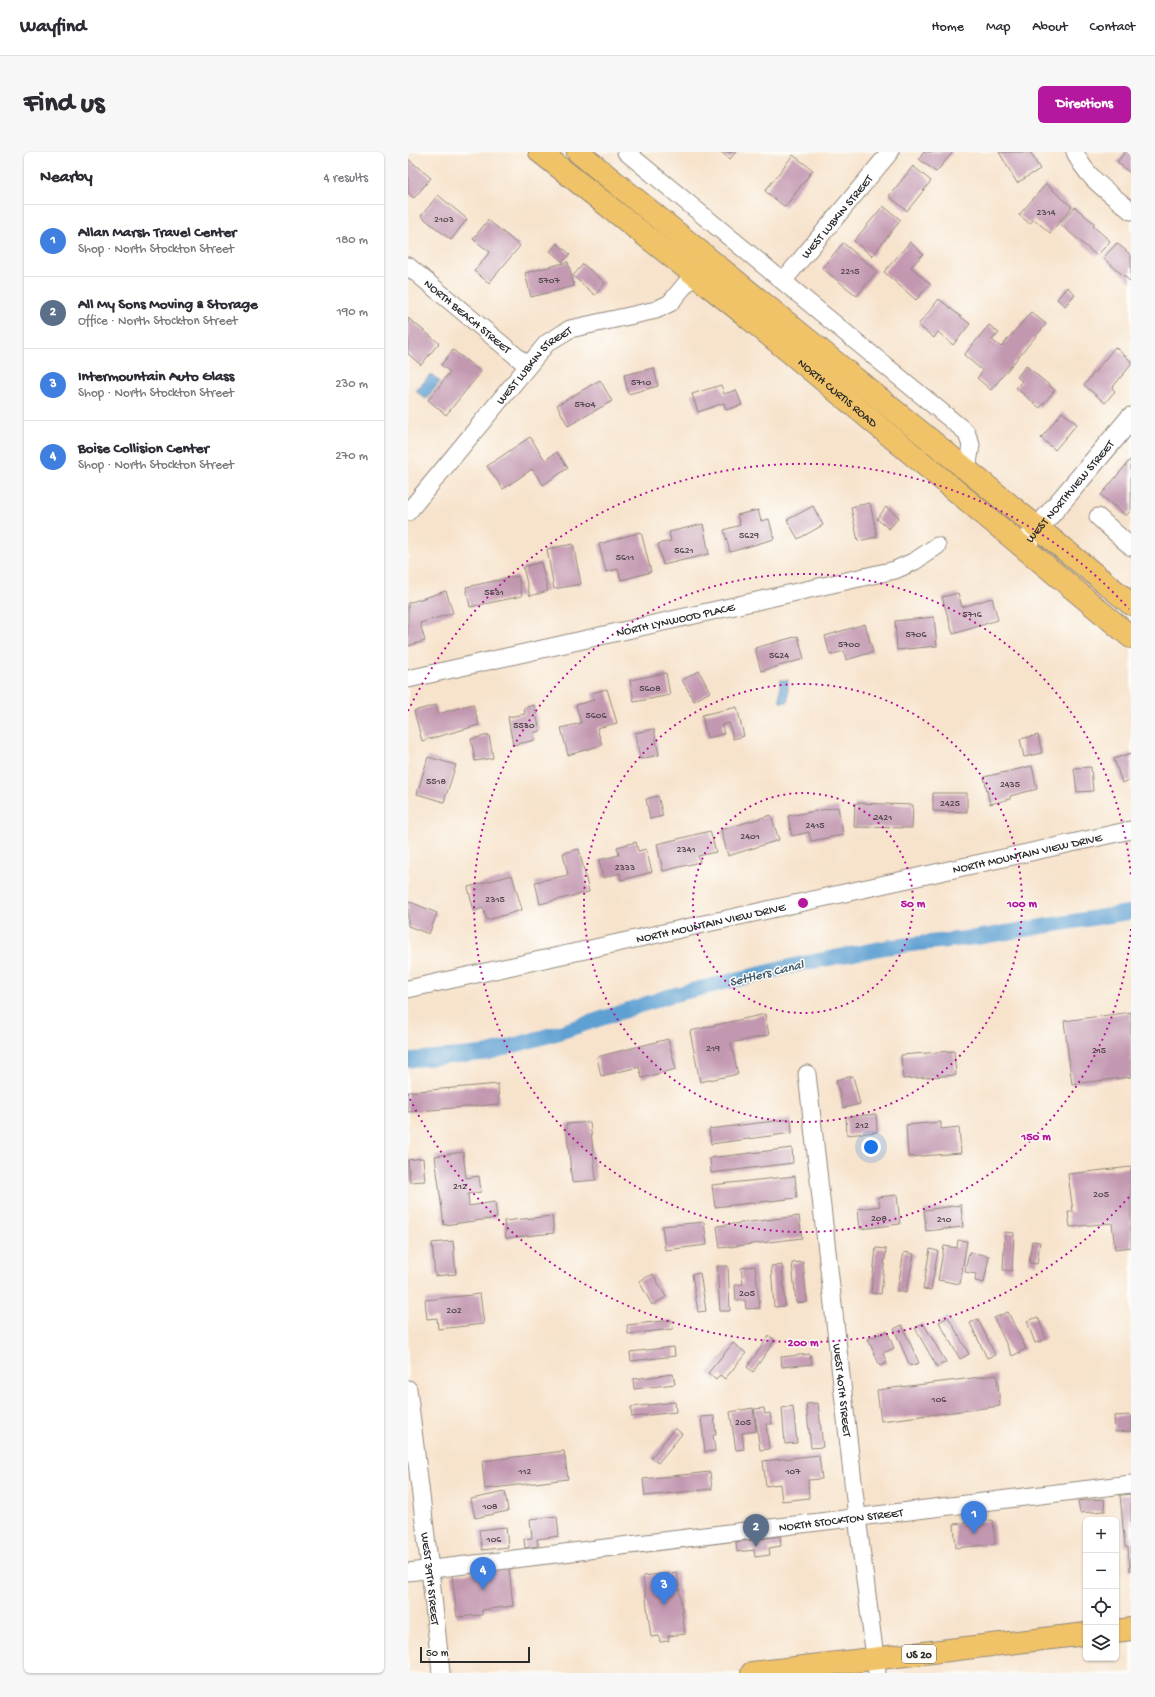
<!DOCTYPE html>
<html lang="en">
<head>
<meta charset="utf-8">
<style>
	:root { --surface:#fff; --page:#f7f7f7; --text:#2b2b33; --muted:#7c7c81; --line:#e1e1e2; --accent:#b5179e }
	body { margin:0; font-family:"Gochi Hand",sans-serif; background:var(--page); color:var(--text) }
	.controls { position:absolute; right:12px; bottom:12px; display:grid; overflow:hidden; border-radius:6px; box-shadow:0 1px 3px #0004 }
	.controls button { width:36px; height:36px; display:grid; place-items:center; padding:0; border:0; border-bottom:1px solid var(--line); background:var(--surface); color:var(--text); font:20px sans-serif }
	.scale { position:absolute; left:12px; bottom:10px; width:110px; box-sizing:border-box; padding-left:4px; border:2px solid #2b2b2b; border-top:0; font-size:11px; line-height:14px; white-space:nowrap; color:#2b2b2b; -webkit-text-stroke:3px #fdfcf7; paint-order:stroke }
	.you { position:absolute; left:463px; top:995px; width:14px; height:14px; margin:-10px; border:3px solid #fff; border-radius:50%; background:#1a73e8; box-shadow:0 0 0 6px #1a73e833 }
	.badge { display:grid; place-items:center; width:26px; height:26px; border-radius:50%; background:var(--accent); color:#fff; font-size:13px; font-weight:700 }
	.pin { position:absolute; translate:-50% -33px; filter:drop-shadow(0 1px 2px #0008) }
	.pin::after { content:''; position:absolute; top:21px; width:14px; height:12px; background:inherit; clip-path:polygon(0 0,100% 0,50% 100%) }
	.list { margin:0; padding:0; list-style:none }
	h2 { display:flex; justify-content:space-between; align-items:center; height:52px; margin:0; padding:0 16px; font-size:17px }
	h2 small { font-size:13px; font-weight:400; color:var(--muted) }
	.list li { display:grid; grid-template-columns:26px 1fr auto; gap:12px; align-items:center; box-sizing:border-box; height:72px; padding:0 16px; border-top:1px solid var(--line) }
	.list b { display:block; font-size:15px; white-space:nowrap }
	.list p { margin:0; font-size:13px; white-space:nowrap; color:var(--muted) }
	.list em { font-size:13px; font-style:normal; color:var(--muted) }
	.icon { flex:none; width:22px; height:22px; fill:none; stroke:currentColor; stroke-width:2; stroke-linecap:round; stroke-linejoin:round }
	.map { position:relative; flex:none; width:723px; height:1521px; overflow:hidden; border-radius:6px }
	header { display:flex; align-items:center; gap:24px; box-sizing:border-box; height:56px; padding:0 20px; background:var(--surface); border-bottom:1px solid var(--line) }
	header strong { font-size:19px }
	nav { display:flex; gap:22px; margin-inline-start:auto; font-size:14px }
	.intro { display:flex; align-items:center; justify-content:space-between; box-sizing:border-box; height:96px; padding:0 24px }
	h1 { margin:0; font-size:28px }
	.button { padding:10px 18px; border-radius:6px; background:var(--accent); color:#fff; font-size:14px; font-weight:700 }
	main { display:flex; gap:24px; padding:0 24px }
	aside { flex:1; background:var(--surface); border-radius:6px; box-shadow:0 1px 3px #0004 }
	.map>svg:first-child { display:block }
	.water { fill:#5fa0d2; stroke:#45667e }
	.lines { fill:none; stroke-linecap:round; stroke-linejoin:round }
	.canal { stroke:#5fa0d2; stroke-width:15 }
	.building { fill:#c297b0 }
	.minor-casing { stroke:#91877c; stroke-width:19 }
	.tertiary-casing { stroke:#91877c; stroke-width:23 }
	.primary-casing { stroke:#91877c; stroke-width:24 }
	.minor { stroke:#fff; stroke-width:17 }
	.tertiary { stroke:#fff; stroke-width:21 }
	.primary { stroke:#f1c369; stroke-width:22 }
	.ring { fill:none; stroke:#b5179e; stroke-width:2; stroke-dasharray:2 4 }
	.labels { text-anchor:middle; stroke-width:3; stroke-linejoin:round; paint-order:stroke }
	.number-label { font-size:10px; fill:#51464c }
	.shield { fill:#fdfcf7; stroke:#6a6a68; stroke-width:1 }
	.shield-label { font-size:11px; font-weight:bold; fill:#2b2b2b }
	.street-label { font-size:12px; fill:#2b2b2b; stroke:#fdfcf7 }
	.water-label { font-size:13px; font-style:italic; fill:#405a6e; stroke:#fdfcf7 }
	.centre { fill:#b5179e; stroke:#fdfcf7; stroke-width:2 }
	.ring-label { font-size:12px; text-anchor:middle; font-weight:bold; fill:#b5179e; stroke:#fdfcf7; stroke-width:3; stroke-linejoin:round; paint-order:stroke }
</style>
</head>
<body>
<header>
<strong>Wayfind</strong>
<nav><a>Home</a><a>Map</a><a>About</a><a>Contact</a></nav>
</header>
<div class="intro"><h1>Find us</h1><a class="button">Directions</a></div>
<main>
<aside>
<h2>Nearby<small>4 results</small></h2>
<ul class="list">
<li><span class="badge" style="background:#3f7fe0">1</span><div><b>Allan Marsh Travel Center</b><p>Shop · North Stockton Street</p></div><em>180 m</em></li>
<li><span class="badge" style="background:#5c6f8a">2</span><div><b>All My Sons Moving &amp; Storage</b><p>Office · North Stockton Street</p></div><em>190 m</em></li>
<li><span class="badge" style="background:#3f7fe0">3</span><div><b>Intermountain Auto Glass</b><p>Shop · North Stockton Street</p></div><em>230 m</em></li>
<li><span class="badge" style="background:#3f7fe0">4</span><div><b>Boise Collision Center</b><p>Shop · North Stockton Street</p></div><em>270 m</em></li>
</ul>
</aside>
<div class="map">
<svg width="723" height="1521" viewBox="0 0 723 1521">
	<rect width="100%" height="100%" fill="#fdfcf7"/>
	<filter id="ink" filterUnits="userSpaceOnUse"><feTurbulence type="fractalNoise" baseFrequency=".025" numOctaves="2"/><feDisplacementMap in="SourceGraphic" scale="8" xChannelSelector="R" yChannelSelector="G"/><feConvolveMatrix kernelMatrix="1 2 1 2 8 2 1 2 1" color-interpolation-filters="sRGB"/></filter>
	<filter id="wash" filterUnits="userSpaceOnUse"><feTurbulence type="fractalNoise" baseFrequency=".012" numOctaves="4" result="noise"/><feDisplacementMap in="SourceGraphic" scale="16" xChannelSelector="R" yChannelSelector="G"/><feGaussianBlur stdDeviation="0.9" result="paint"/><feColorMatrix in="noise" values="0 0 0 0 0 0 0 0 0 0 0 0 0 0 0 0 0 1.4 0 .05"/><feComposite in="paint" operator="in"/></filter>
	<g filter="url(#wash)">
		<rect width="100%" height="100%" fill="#f7e3cc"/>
		<path class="water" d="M23,222l9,8 -14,17 -10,-8z
			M372,528h8v22h-8z"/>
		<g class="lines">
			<path class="canal" d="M0,908l79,-7 74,-21 108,-36 131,-32 88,-17 91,-10 152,-25"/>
		</g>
		<g id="blocks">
			<path class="building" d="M313,0h15l-6,7z
				M516,0h29l-17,20 -17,-13z
				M591,0h31l10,17 -23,14z
				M717,0h6v22l-14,-12z
				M385,3l20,15 -28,37 -20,-16z
				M0,7l23,19 -17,20 -6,-5z
				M505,14l18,15 -24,30 -18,-15z
				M638,32l26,23 -22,26 -16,-14 -4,5 -11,-9z
				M30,43l29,24 -16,21 -30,-24z
				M475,54l18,14 -29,36 -18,-15z
				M667,55l20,17 -2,2 17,15 -13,15 -37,-32z
				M80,68l32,26 -31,37 -15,-12 16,-19 -17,-13z
				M502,90l13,12 -12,13 19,17 -14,16 -32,-28z
				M149,91l13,11 -7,8 -13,-11z
				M435,91l34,28 -20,25 -35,-28z
				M709,91l14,12v27l-28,-24z
				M160,110l6,24 -43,11 -6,-24z
				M175,112l22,19 -10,12 -22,-19z
				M659,135l8,7 -10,12 -8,-7z
				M531,147l31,25 -17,21 -15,-13 -4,6 -16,-13z
				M623,160l15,12 -55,66 -14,-12 6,-7 -19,-16 25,-30 10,8 -7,7 9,7z
				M0,166l31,25 -18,22 -13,-11z
				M707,195l16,14v4l-19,23 3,3 -10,12 -21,-18z
				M45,198l28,22 -35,43 -18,-15 22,-28 -9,-7z
				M618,214l29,24 -15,18 -24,-20 6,-7 -5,-4z
				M246,216l4,18 -30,8 -4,-19z
				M192,228l12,21 -44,25 -11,-21z
				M313,233l3,9 12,-4 6,15 -16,5 -2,-7 -26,9 -6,-18z
				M654,260l15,12 -22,26 -14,-12z
				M122,285l15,23 12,-8 11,16 -25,17 -11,-16 -29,20 -16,-23z
				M723,307v51l-5,6 -25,-21z
				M462,351l7,34 -19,4 -7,-34z
				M405,354l10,19 -25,14 -11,-19z
				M478,355l13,10 -10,12 -12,-10z
				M350,358l3,11 8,-2 5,20 -44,13 -6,-22 16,-5 -3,-10z
				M295,372l6,30 -46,11 -5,-21 13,-3 -2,-9z
				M233,380l10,40 -30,8 -3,-11 -12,3 -7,-28z
				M165,392l8,40 -27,5 -7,-40z
				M133,410l7,29 -18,5 -7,-29z
				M110,424l4,20 -52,11 -4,-20z
				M38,439l7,22 -33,10 5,18 -17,5v-43z
				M550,441l4,14 30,-9 6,22 -45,14 -11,-37z
				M526,465l3,29 -40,4 -2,-29z
				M457,472l8,28 -27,8 -2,-9 -14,4 -5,-19z
				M390,484l6,23 -43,12 -6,-23z
				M291,519l11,21 -16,9 -12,-21z
				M258,521l4,22 -36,7 -4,-22z
				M199,537l10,34 -20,5 5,17 -34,10 -7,-27 20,-5 -5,-18 18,-5 -2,-7z
				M65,552l6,21 -57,16 -8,-30 22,-6 2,9z
				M126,553l6,26 -7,2 2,7 -22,5 -5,-28 17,-3 -1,-6z
				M329,555l7,29 -11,3 -4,-16 -7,2 2,9 -17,4 -5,-23z
				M246,577l5,26 -19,4 -5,-26z
				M81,583l4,23 -18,3 -4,-22z
				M630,583l4,18 -18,4 -4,-18z
				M723,601v27l-9,3 -8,-24z
				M20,605l28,8 -12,37 -27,-8z
				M624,614l5,23 -27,7v3l-20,5 -6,-27z
				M683,615l2,24 -16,1 -3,-24z
				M525,641h34v19l-34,-1z
				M250,644l5,20 -13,3 -4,-20z
				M447,651l58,2 -1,23 -58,-1z
				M430,655l5,28 -32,6 -2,-9 -17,4 -4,-20z
				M363,663l8,25 -51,16 -7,-26z
				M302,679l6,21 -18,4 2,6 -37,9 -6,-27z
				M228,690l2,9 8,-2 6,23 -31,8 -1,-7 -17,5 -4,-18 20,-5 -2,-8z
				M171,697l10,43 -49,12 -5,-22 33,-7 -5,-22z
				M104,723l10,35 -35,10 -4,-12 -9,3 -6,-24z
				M0,749l29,12 -8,21 -21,-8z
				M723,860v65l-59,7 -8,-63z
				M357,862l4,21 -38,8 7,31 -38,8 -10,-51z
				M260,887l8,30 -34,9 -3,-11 -38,9 -4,-19z
				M546,899l2,24 -53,4 -2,-24z
				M445,924l7,28 -17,4 -7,-28z
				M90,932l1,20 -91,8v-20z
				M468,962l1,18 -30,3 -1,-18z
				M383,967l1,14 -81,11 -2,-15z
				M182,970l6,58 -24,2 -6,-58z
				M533,970v7l18,-2 2,26 -53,4 -2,-32z
				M384,996l1,15 -82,10 -1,-15z
				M55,1000l3,26 13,-2 2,16 -13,2 1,12 26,-4 2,16 -53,7 -9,-69z
				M15,1006l2,23 -15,1 -2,-22z
				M723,1015v80l-16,2 -3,-26 -42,4 -2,-15h5l-5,-38z
				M387,1024l2,22 -82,9 -3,-22z
				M489,1043l3,29 -40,5 -2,-20 22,-3 -2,-9z
				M553,1053l2,22 -37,4 -2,-21z
				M144,1064l2,17 -48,5 -2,-17z
				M391,1064l3,22 -82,10 -3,-22z
				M296,1070l3,23 -42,5 -3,-24z
				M597,1080l9,1 -2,38 -9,-1z
				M550,1088l9,1 -7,43 -22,-4 6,-34 13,2z
				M45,1089l3,33 -21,2 -3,-33z
				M624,1089l8,1 -3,22 -8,-1z
				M468,1096l10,1 -5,45 -10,-1z
				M522,1097l8,2 -7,39 -8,-1z
				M496,1100l10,2 -8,39 -9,-2z
				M561,1100l20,4 -5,27 -9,-2 1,-7 -11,-2z
				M395,1110l4,40 -11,1 -4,-40z
				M374,1113l3,41 -11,1 -3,-41z
				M309,1114h11l2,45h-10z
				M347,1114l5,42 -14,1 -1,-9 -9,1 -1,-16 8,-1 -2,-16z
				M292,1121l6,38 -8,1 -6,-38z
				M245,1122l13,23 -14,8 -13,-24z
				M72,1142l4,30 -46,5 -1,-11 -10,1 -2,-19z
				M600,1160l18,37 -14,7 -18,-38z
				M540,1165l21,37 -9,5 -21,-37z
				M630,1165l8,22 -11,4 -8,-22z
				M570,1167l17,36 -8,3 -17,-35z
				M264,1168l1,9 -45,5 -1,-9z
				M515,1171l23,39 -9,5 -22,-39z
				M494,1173l17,38 -9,3 -16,-37z
				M479,1179l7,17 -11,5 4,10 -7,3 -12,-27z
				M361,1184l6,4 -22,32 -6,-5z
				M325,1191l13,10 -21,26 -5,-4 -4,5 -8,-7z
				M266,1195l1,9 -44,5 -1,-9z
				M402,1202l2,10 -30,3 -1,-10z
				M265,1222l2,10 -41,5 -1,-10z
				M589,1223l3,31 -119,15 -4,-31z
				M267,1250l1,10 -44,5 -1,-10z
				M410,1251l5,44 -12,1 -5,-44z
				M385,1254l4,37 -12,1 -3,-36z
				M345,1256l3,23 -14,2 2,16 -8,1 -6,-38z
				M356,1256l1,6 5,-1 2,11h-6l3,25 -9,1 -6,-41z
				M723,1263v16l-16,1 -1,-16z
				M306,1264l2,19h-3l2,16 -10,1 -4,-35z
				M267,1276l7,6 -24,29 -7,-5z
				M156,1299l4,28 -83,10 -3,-28z
				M411,1303l3,24 -14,1 1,18 -27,3 -2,-17 -14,2 -3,-25z
				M302,1320l2,17 -67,7 -2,-17z
				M97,1340l3,19 -33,7 -4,-19z
				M723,1342v77h-1l-2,-24h-3l-5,-52z
				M696,1347l1,12 -25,2 -2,-12z
				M149,1364l2,20 -22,3 1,7 -13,2 -1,-9 8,-1 -2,-19z
				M585,1368l2,24 -39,4 -2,-24z
				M98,1375l2,20 -26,3 -3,-20z
				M372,1384l1,10 -12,2 1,7 -15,2 -1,-7 -17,2 -1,-10z
				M101,1416l4,38 -31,4v5l-25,2 -5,-42z
				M269,1420l8,62 -17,2 1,5 -9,1 -1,-6 -8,1 -8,-61z"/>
		</g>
	</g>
	<g filter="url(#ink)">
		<use href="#blocks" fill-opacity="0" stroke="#91877c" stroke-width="1"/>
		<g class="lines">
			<g class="minor-casing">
				<g id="minor">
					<path d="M218,0l340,280 5,13 -4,24"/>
					<path d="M667,0c11,26 35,41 56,59"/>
					<path id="s1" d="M0,114l120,100"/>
					<path id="s2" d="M375,129l107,-129"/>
					<path id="s3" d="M0,360l139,-169 23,-14 86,-19 14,-7 24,-29"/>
					<path d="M690,365l33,30"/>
					<path id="s4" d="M0,527l487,-109 20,-9 22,-15"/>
					<path id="s5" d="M0,837l723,-159"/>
					<path id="s6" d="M399,922l50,443 20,156"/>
					<path id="s7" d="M0,1237l22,180 11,104"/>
					<path id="s8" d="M0,1420l723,-88"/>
				</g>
			</g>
			<g class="tertiary-casing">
				<g id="tertiary">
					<path id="s9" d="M615,394l108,-128"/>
				</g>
			</g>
			<g class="primary-casing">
				<g id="primary">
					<path id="s10" d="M132,0l204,162 387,323"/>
					<path d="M170,0l553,452"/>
					<path d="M708,1479l15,-2"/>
					<path d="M344,1521l334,-39"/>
				</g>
			</g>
			<use href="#minor" class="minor"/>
			<use href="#tertiary" class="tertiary"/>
			<use href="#primary" class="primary"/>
		</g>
	</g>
	<g class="ring">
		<circle cx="395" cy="751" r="110"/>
		<circle cx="395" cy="751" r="219"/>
		<path d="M723 777A329 329 0 1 1 723 725"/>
		<path d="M721 1045A439 439 0 0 1 0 943M0 559A439 439 0 0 1 721 457"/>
	</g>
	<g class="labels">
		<g class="number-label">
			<text x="638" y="63">2314</text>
			<text x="36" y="70">2103</text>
			<text x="442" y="122">2215</text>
			<text x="141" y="131">5707</text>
			<text x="233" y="233">5710</text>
			<text x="177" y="255">5704</text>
			<text x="341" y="386">5629</text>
			<text x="276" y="401">5621</text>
			<text x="217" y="408">5611</text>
			<text x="86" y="443">5531</text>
			<text x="564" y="465">5716</text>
			<text x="508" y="485">5706</text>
			<text x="441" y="495">5700</text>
			<text x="371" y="506">5624</text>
			<text x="242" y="539">5608</text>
			<text x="188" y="566">5606</text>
			<text x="116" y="576">5530</text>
			<text x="28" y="632">5518</text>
			<text x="602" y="635">2435</text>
			<text x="542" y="654">2425</text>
			<text x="475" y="668">2421</text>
			<text x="407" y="676">2415</text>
			<text x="342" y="687">2401</text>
			<text x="278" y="700">2341</text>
			<text x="217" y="718">2333</text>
			<text x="87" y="750">2315</text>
			<text x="305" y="899">219</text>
			<text x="691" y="901">215</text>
			<text x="454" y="976">212</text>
			<text x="52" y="1037">212</text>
			<text x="693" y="1045">205</text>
			<text x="471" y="1069">208</text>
			<text x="536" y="1070">210</text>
			<text x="339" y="1144">205</text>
			<text x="46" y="1161">202</text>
			<text x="531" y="1250">106</text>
			<text x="335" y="1273">205</text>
			<text x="117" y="1322">112</text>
			<text x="385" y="1322">107</text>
			<text x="82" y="1357">108</text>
			<text x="86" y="1390">106</text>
		</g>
		<rect class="shield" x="494" y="1493" width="34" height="18" rx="3"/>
		<g class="shield-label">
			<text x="511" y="1506">US 20</text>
		</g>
		<g class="street-label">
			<text dy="4" stroke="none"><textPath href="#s2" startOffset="84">WEST LUBKIN STREET</textPath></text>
			<text dy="4" stroke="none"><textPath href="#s1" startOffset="78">NORTH BEACH STREET</textPath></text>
			<text dy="4" stroke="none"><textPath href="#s3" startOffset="194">WEST LUBKIN STREET</textPath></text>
			<text dy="4" stroke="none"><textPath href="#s10" startOffset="383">NORTH CURTIS ROAD</textPath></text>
			<text dy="4" stroke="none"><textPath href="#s9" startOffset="72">WEST NORTHVIEW STREET</textPath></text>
			<text dy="4" stroke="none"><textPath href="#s4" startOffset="274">NORTH LYNWOOD PLACE</textPath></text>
			<text dy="4" stroke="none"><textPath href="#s5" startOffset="634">NORTH MOUNTAIN VIEW DRIVE</textPath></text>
			<text dy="4" stroke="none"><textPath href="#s5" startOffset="310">NORTH MOUNTAIN VIEW DRIVE</textPath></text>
			<text dy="4" stroke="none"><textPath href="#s6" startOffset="318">WEST 40TH STREET</textPath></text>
			<text dy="4" stroke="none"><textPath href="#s8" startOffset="436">NORTH STOCKTON STREET</textPath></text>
			<text dy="4" stroke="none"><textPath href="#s7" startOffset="191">WEST 39TH STREET</textPath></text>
		</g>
		<g class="water-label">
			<text transform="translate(358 820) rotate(-14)" y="5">Settlers Canal</text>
		</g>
	</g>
	<circle cx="395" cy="751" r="6" class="centre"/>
	<g class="ring-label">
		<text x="505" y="755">50 m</text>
		<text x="614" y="755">100 m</text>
		<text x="628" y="988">150 m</text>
		<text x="395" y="1194">200 m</text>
	</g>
</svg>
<div class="controls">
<button>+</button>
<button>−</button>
<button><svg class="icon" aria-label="locate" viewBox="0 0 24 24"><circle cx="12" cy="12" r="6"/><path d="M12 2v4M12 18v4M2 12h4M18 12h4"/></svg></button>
<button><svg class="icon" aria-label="layers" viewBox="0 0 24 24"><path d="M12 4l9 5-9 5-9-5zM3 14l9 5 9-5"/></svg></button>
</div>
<div class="scale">50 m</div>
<div class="you"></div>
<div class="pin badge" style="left:566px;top:1382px;background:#3f7fe0">1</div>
<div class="pin badge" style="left:348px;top:1395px;background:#5c6f8a">2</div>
<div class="pin badge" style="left:256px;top:1453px;background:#3f7fe0">3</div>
<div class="pin badge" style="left:75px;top:1438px;background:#3f7fe0">4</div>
</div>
</main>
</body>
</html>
